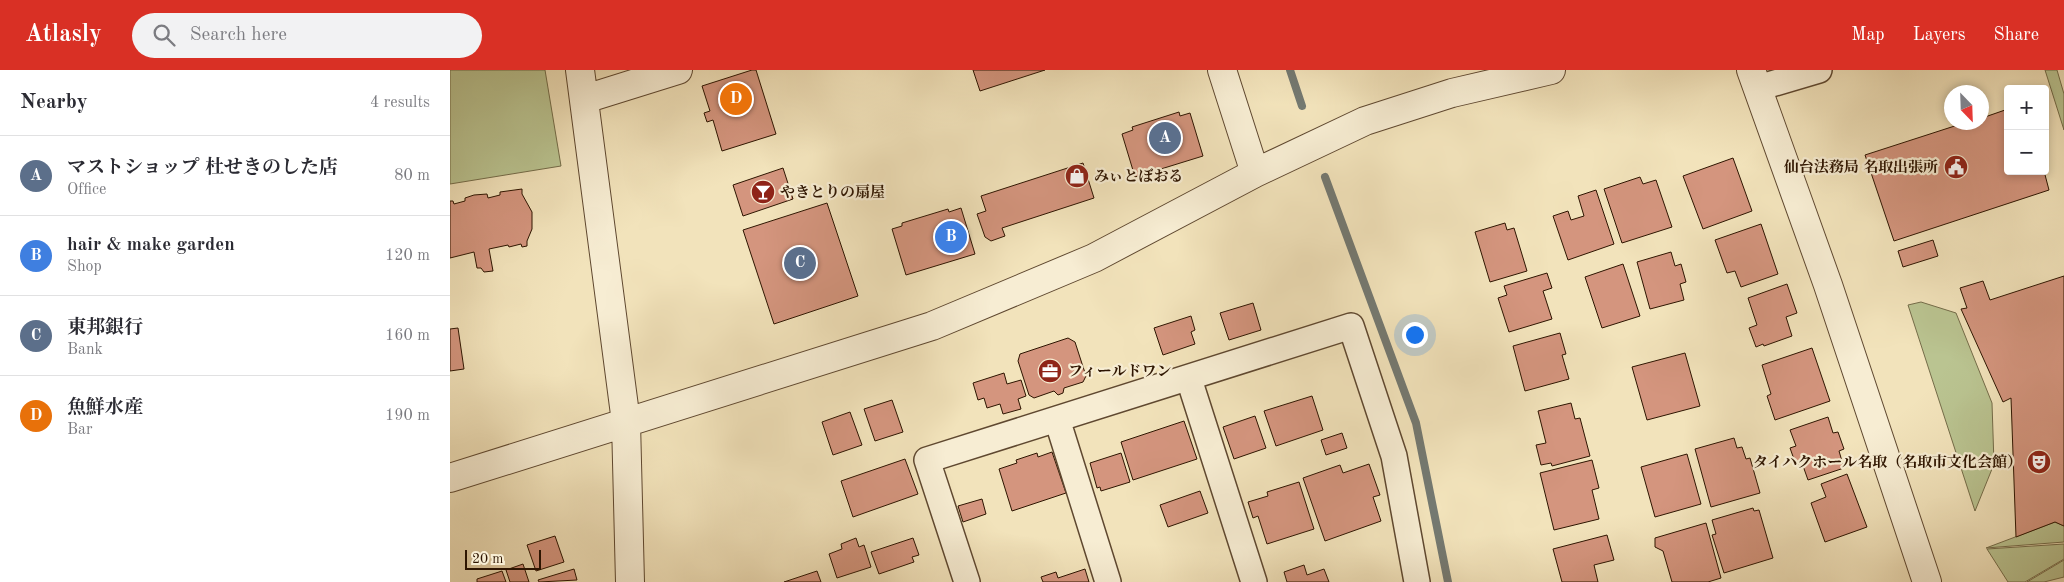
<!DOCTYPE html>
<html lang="en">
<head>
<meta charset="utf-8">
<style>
	:root { --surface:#fff; --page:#f2f2f3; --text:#2b2b33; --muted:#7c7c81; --line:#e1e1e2; --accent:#d93025 }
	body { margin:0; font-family:"Old Standard TT","Noto Serif JP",serif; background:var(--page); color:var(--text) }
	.controls { position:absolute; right:15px; top:15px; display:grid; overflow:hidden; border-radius:5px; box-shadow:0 2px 8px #0003 }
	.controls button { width:45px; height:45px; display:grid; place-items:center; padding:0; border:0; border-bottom:1px solid var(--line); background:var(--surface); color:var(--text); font:25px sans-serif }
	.compass { position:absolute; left:1494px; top:15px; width:45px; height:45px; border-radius:50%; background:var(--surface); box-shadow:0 2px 8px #0003; rotate:157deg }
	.scale { position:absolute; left:15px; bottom:12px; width:76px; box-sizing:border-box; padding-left:5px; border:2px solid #2e1501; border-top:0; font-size:14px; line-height:18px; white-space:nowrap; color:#2e1501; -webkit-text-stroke:4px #f7edd3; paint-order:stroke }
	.you { position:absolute; left:964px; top:264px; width:18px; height:18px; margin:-12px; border:4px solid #fff; border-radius:50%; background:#1a73e8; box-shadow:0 0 0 8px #1a73e833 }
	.badge { display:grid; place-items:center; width:32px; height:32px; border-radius:50%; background:var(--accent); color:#fff; font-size:16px; font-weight:700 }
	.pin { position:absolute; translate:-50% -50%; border:2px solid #fff; box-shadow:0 1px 5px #0006 }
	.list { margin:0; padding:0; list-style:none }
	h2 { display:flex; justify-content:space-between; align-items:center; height:65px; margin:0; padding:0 20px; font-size:21px }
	h2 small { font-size:16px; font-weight:400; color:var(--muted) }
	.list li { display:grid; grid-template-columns:32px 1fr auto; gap:15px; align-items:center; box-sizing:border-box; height:80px; padding:0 20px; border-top:1px solid var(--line) }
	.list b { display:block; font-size:19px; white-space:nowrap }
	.list p { margin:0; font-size:16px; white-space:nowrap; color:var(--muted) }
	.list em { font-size:16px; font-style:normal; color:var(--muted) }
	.icon { flex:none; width:28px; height:28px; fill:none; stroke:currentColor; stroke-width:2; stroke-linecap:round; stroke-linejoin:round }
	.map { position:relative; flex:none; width:1614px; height:512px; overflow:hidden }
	header { display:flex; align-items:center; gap:30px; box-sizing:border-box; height:70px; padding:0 25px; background:var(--accent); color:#fff }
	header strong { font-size:24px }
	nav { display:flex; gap:28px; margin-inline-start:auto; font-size:18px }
	.search { width:350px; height:45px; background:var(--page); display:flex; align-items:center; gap:12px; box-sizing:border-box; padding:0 18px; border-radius:28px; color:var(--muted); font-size:19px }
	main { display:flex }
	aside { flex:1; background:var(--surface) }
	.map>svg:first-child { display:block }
	.green { fill:#bac491; stroke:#746c49 }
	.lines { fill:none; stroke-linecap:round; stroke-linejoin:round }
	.stream { stroke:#747971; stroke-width:8 }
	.building { fill:#d4957e; stroke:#2e1501 }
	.minor-casing { stroke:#5f4830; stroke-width:28 }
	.tertiary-casing { stroke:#5f4830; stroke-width:30 }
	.minor { stroke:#f7edd3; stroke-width:25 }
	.tertiary { stroke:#f7edd3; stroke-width:28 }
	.labels { text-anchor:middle; stroke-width:4.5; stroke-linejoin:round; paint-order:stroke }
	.poi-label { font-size:15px; font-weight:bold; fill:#2e1501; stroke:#f7edd3; text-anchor:start }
</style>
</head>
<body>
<header>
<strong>Atlasly</strong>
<div class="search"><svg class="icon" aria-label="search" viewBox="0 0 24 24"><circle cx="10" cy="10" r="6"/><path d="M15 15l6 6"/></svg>Search here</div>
<nav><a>Map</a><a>Layers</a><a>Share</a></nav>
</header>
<main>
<aside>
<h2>Nearby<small>4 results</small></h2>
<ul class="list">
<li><span class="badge" style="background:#5c6f8a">A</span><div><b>マストショップ 杜せきのした店</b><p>Office</p></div><em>80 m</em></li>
<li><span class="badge" style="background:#3f7fe0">B</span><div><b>hair &amp; make garden</b><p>Shop</p></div><em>120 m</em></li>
<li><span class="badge" style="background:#5c6f8a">C</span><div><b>東邦銀行</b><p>Bank</p></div><em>160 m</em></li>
<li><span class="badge" style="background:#e8710a">D</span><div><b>魚鮮水産</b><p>Bar</p></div><em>190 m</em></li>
</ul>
</aside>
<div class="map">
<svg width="1614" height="512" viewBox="0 0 1614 512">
	<rect width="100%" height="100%" fill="#f2e3bb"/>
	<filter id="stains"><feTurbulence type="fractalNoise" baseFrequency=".004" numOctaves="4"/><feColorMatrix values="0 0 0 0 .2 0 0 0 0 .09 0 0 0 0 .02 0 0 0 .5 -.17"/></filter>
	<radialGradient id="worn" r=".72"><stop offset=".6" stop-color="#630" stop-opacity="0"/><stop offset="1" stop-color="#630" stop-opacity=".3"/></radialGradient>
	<path class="green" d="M0,0h95l16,96 -111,18z
		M1595,0h12l7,24v36z
		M1471,232l35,11 36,90 2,61 -19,47 -67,-206z
		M1605,452l9,4v16l-78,6z
		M1614,474v15l-39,23h-17l-21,-33z
		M1614,490v17l-20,5h-17z"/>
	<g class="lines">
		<path class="stream" d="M840,0l12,36
			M875,107l91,246 32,159"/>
	</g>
	<path class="building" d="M302,0h4l20,64 -54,17 -9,-31 -6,2 -3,-9 6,-2 -8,-25z
		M523,0h72l-65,21z
		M1558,39v62h36l5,19 -155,51 -29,-86 102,-33h15v-4z
		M729,42l1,4 10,-3 13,43 -68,21 -13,-43 11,-4 -1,-3z
		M1283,88l19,53 -49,18 -20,-53z
		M633,93l11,35 -92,30 3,8 -14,5 -6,-4 -8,-23 9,-3 -5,-15z
		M333,98l10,31 -50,17 -10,-31z
		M1190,107l3,7 13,-4 16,47 -50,16 -18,-54z
		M72,119v5l10,18v17l-5,12v5l-5,1 -1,-3 -12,3 -1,-2 -19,4 4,22 -9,1 -3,-4h-4l-3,-16 -24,6v-57h3l1,3 11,-3v-3l9,-3 13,-1 1,4 12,-3v-3z
		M1146,120l18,54 -46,16 -15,-44 15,-5 3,9 13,-4 -6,-20z
		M377,133l31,93 -84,28 -31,-94z
		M511,138l14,46 -69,21 -14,-46 10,-3v-3l46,-14 1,3z
		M1055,153l2,7 7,-2 13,43 -37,11 -15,-50z
		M1311,154l17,50 -37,13 -6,-16 -8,2 -12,-33z
		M1483,170l5,16 -35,11 -5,-16z
		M1221,182l4,14 6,-2 5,18 -6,2 4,16 -34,9 -13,-47z
		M1173,194l17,52 -38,12 -17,-51z
		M1097,203l5,15 -9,3 9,28 -43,13 -11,-34 9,-3 -3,-9z
		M1614,206v250l-9,-4 -39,15 -5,-139 -8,4 -42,-93 6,-1 -7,-20 23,-7 7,19z
		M1337,214l10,29 -11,4 6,19 -28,10 -1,-2 -7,3 -7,-19 8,-3 -9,-27z
		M803,233l8,27 -32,10 -9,-27z
		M741,246l4,14 -4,2 4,12 -32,11 -9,-27z
		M8,258l6,41 -14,2v-42z
		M1110,263l6,21 -4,1 7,24 -44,12 -12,-45z
		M618,268l7,4 11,34 -3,6 -19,6 -1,5 -5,2 -4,-4 -20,7 -5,-3 -11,-34 2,-7z
		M1362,278l18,53 -55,19 -8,-24 4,-2 -9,-29z
		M1235,283l15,53 -53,14 -15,-53z
		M554,303l3,11 14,-4 5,16 -8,3 3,10 -18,5 -3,-10 -13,4 -3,-10 -6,2 -5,-17z
		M862,326l11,34 -47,16 -12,-35z
		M442,330l11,32 -28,9 -11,-32z
		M1121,333l4,16 5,-1 10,38 -38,10 -1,-3 -10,2 -5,-20 10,-2 -8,-32z
		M400,342l12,33 -29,10 -11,-33z
		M805,346l11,32 -32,11 -11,-32z
		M1378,347l5,16 5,-1 6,17 -5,2 5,17 -36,12 -6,-17 -6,2 -6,-17 6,-2 -6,-16z
		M734,351l13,38 -64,21 -12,-38z
		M892,363l5,15 -21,7 -5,-15z
		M1284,368l3,10 5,-1 4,12 4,-1 10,35 -49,14 -16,-58z
		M602,382l14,41 -54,18 -13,-42 18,-6 -1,-3 21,-7 1,4z
		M671,383l9,29 -29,9 -1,-4 -3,1 -7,-25z
		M1237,384l14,50 -46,13 -14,-50z
		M455,389l13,35 -65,23 -12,-36z
		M1142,390l7,28 -7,2 7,29 -45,11 -14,-57z
		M919,394l11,31 -7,2 8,24 -56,20 -22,-63 37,-13 3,8z
		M1397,404l20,53 -42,15 -14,-39 15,-6 -5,-13z
		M849,412l15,47 -47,15 -9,-28 -5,2 -5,-16 20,-6 -1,-4z
		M750,421l8,22 -40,14 -8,-22z
		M532,429l4,15 -23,8 -5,-16z
		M1303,438l1,3 5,-1 14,48 -49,15 -12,-38 4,-1 -4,-14z
		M1256,453l15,55 -13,4h-36l-9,-31 -8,-4v-9z
		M1157,465l7,25 -20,5 4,17h-36l-9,-33z
		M105,466l9,26 -28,9 -9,-26z
		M406,468l3,9 5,-2 7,22 -34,11 -8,-24 13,-5 -1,-5z
		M463,468l6,17 -7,2 2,5 -35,12 -8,-22z
		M73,494l6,18h-19l-4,-12z
		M854,495l3,10 17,-6 5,13h-42l-3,-10z
		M124,499l3,11 -38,2 -1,-2z
		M635,499l4,13h-46l-2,-5 15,-5 2,6z
		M52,501l4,11h-29v-3z
		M367,501l4,11h-37z"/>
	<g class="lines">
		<g class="minor-casing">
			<path id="minor" d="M1308,18l61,-18
				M739,309l65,203
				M607,349l51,163
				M517,512l-40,-122 424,-134 43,130 23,126"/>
		</g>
		<g class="tertiary-casing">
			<path id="tertiary" d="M130,0l46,352 4,160
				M772,0l33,103
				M1301,0l77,215 99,297
				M135,29l93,-29
				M0,408l482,-152 162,-68 161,-85 110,-52 87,-28 99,-23"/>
		</g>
		<use href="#minor" class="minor"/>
		<use href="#tertiary" class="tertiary"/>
	</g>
	<defs>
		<g id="civic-disc" transform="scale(1.25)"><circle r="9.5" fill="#8f2418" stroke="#f7edd3"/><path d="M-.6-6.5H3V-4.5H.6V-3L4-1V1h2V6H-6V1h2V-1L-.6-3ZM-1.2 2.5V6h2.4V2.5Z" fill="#fff"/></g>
		<g id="shop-disc" transform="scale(1.25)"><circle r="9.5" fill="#8f2418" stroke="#f7edd3"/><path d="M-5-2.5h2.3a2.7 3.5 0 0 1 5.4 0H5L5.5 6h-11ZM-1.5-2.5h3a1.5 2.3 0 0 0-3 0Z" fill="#fff"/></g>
		<g id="bar-disc" transform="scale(1.25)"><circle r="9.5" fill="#8f2418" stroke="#f7edd3"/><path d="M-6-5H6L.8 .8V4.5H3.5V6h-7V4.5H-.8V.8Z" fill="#fff"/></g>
		<g id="office-disc" transform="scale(1.25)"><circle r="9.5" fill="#8f2418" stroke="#f7edd3"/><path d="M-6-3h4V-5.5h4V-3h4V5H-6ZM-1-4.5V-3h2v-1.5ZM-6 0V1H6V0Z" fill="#fff"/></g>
		<g id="theatre-disc" transform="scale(1.25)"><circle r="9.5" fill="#8f2418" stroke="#f7edd3"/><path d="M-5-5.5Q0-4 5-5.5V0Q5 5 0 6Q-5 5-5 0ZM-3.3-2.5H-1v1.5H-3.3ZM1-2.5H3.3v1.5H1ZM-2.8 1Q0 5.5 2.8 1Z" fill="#fff"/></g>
	</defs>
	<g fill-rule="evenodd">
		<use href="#civic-disc" x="1506" y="97"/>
		<use href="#shop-disc" x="627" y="106"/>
		<use href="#bar-disc" x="313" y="122"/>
		<use href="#office-disc" x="600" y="301"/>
		<use href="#theatre-disc" x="1589" y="392"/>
	</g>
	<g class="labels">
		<g class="poi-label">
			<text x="1488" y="102" text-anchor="end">仙台法務局 名取出張所</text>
			<text x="644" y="111">みぃとぼおる</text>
			<text x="330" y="127">やきとりの扇屋</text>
			<text x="618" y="306">フィールドワン</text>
			<text x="1572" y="397" text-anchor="end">タイハクホール名取（名取市文化会館）</text>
		</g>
	</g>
	<rect width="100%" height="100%" filter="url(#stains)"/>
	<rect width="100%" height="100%" fill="url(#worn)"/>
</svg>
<div class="controls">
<button>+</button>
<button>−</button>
</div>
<svg class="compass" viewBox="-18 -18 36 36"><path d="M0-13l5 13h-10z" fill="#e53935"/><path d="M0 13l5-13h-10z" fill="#7c7c81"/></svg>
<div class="scale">20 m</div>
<div class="you"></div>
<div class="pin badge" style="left:715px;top:68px;background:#5c6f8a">A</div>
<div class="pin badge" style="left:501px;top:167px;background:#3f7fe0">B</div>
<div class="pin badge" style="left:350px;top:193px;background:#5c6f8a">C</div>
<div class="pin badge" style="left:286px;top:29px;background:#e8710a">D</div>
</div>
</main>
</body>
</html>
